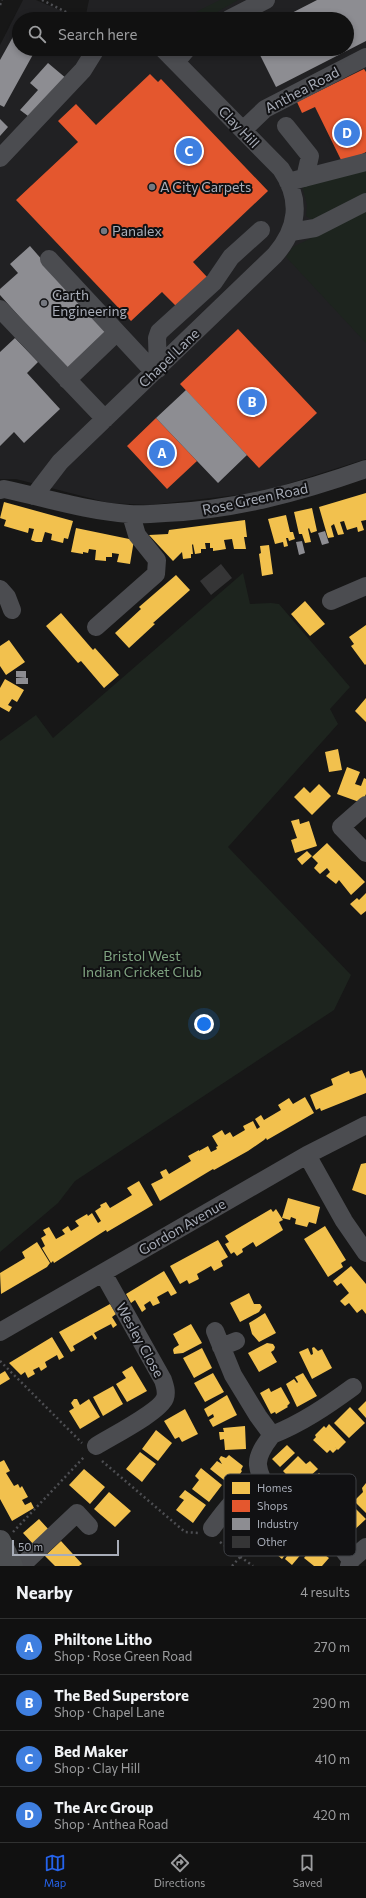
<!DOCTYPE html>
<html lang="en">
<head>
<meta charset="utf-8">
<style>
	:root { --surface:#111; --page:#1a1a1a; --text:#f1f3f6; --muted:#9c9d9f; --line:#303131; --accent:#2563eb }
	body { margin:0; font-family:Commissioner,sans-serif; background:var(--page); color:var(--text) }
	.scale { position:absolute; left:12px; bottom:10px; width:107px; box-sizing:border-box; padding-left:4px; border:2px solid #a8adb8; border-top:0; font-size:11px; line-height:14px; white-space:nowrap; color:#a8adb8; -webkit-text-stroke:3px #111113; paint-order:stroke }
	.you { position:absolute; left:204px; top:1024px; width:14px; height:14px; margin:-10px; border:3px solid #fff; border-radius:50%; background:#1a73e8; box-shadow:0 0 0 6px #1a73e833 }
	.badge { display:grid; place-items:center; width:26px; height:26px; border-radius:50%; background:var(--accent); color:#fff; font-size:13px; font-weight:700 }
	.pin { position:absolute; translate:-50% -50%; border:2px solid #fff; box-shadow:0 1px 4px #0006 }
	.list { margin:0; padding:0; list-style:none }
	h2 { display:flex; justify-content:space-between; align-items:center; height:52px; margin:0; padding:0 16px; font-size:17px }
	h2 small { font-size:13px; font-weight:400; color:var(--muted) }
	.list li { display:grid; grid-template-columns:26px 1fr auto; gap:12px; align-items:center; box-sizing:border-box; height:56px; padding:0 16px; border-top:1px solid var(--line) }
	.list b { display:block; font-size:15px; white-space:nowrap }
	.list p { margin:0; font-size:13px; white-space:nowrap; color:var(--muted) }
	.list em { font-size:13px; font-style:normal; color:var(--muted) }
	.icon { flex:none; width:22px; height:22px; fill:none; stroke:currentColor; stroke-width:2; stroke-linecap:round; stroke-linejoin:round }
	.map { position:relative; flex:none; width:366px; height:1566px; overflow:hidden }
	.search { position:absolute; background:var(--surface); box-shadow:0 2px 6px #0003; left:12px; right:12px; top:12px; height:44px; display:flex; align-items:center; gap:10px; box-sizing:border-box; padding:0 14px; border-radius:22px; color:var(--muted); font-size:15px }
	.sheet { height:276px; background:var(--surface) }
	nav { display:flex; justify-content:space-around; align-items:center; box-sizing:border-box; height:56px; border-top:1px solid var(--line); background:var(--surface); font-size:11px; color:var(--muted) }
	nav a { display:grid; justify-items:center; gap:2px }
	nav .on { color:var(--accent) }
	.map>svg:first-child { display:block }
	.built { fill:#212123 }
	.green { fill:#1d241e }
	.homes { fill:#f2c14e }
	.shops { fill:#e4572e }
	.industry { fill:#8d8d92 }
	.building { fill:#353536 }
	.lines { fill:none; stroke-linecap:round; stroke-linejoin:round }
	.path { stroke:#4d4e52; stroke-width:2.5; stroke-dasharray:2 3; stroke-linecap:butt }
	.minor { stroke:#4b4c50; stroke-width:18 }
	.major { stroke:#4d4f52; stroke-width:22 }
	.poi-dot { fill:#757880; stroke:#111113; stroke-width:1.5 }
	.labels { text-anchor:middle; stroke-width:4; stroke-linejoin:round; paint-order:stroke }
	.street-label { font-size:14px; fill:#a8adb8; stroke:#111113 }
	.poi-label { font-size:14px; fill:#a8adb8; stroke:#111113; text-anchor:start }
	.park-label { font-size:14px; fill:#7fa381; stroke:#111113 }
	.key { fill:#111113; stroke:#3e4045; stroke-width:1 }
	.key-label { font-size:11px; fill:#a8adb8 }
</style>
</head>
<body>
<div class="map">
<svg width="366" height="1566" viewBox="0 0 366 1566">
	<rect width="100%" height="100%" fill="#171717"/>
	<path class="built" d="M23,0h13l45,19h-62v30h328v-30h-262l4,-19h277v459l-104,33 -112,13 -41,-2 -93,-24h-16v-434z"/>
	<path class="green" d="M220,0h18l-33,19h-23z
		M366,169v26l-51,27 -9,-6 1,-11 -5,-19z
		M366,211v132l-80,-86 7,-10z
		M243,573l7,31 21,-1 8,1 71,83 -20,22 8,15 -110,123 123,128 -17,35 -259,171 -17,22 -58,49v-511l36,-26 17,23z"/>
	<path class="homes" d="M366,493v27l-5,1 3,9 -6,2 -1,-5 -10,3 -3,-9 -4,1 4,12 -6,1 -4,-11 -3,2 3,11 -6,1 -9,-31z
		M4,502l69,19 -5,18 -4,-1 -1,5 -12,-3 1,-6 -7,-2 -3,10h-6l-5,-2 3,-11 -5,-1 -1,5 -24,-7 2,-6 -6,-2z
		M312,508l5,23 -6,2 -2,-5 -1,1 3,13 -6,1 -3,-9h-3l-5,-22z
		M286,515l4,17h3l2,7 -6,2 -1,-3h-2l2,8 -4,1 -1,-5 -8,2 -7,-25z
		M245,520l2,17h-3l2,12h-12l-2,-10 -8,1 2,9 -6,1 -7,1v-3h-3v-5h-5l1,6h-5v4l-6,1 -2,-10 -1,1 1,9h-2v4l-8,1 -1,-7 -9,9 -24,-26 19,-1 1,-4z
		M76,528l58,12 -4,24 -13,-2 2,-8 -7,-1v4h-6v4l-11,-1 1,-10 -7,-1 -1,4 -5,-1v2l-12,-2z
		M269,545l4,29 -11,2 -3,-22 2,-1 -1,-7z
		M176,575l14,15 -37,33 2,1 -26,24 -14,-15 26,-24 -2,-2z
		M305,601l20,23 -15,12 -19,-22z
		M61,613l32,37 2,-2 24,27 -15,13 -23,-27 -3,2 -32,-37z
		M366,625v39l-1,1 -14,-19 3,-2 -5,-7z
		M9,640l16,22 -19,13 -6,-9v-20z
		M5,679l19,11 -7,12 -5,-3 -4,6 4,2 -3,5 -9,-5v-19z
		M366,698v24l-11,-11z
		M338,749l4,21 -13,2 -4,-20z
		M347,767l13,5 -5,12 6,2 3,-8 2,1v15l-4,9 -25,-9z
		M319,784l12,12 -19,19 -18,-18 10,-10 6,6z
		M299,819l1,5 9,-3 8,25 -22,7 -4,-13 6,-2 -6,-17z
		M327,843l38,39 -14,13 -12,-15 -3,4 -10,-8 4,-4 -3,-4 -7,6 -6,-6 4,-5 -6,-6z
		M307,851l5,5 -10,9 -5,-6z
		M366,893v18l-5,4 -11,-11 7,-6 2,2z
		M362,1070l4,9v14l-45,18 -1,-3 -4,2 -6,-15 23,-10 -2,-6 18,-8 1,3z
		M305,1097l9,16 -47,27 -1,-2 -2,2 -16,11 -34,19 -1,-1 -53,32 -9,-17 12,-6 -3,-6 6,-3 3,5 5,-3 17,-10 -3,-5 11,-6v1l9,-5 3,6 6,-3 -1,-2 2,-1 -6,-10 10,-6 3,5 5,-3 3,5 12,-7 -2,-4 10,-5 4,8 3,-2 -5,-8 6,-4 3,5 17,-10 -3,-5 11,-7 4,6z
		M366,1163v32l-14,-5 9,-26z
		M139,1181l14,24 -46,27 -1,-2 -52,33 -1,-2 -2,2 -9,-15 3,-2 -4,-8 5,-3 -3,-5 6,-3 7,12 9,-5 -3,-4 6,-4 3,5 8,-5 -4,-5 12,-7 1,2 4,-3 6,10 3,-2 -6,-10 6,-4 -1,-2 6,-3 4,6 22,-13 -5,-7z
		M288,1198l32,9 -4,17 -7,-2 -2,5 -12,-3 1,-5 -5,-2 -1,3 -8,-2z
		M271,1209l2,3 3,-3 7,11 -4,2 4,8 -27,17 -3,-5 -11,7 1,3 -6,4 -3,-4 -3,2 -6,-10 4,-2 -4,-6z
		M325,1226l21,34 -5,3 2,4 -15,10 -24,-38z
		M218,1240l10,17 -7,4 2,5 -9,5 -3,-5 -14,8 2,5 -10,5 -2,-4 -7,4 -10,-18z
		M37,1242l13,21 -3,4 -46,27 -1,-21 25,-15 -3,-6z
		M351,1266l15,18v30l-4,-5 -5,4 -8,-10 -4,3 -5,-5 9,-8 -8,-10 -4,3 -4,-5z
		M164,1271l13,22 -6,3 -3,-5 -11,6 3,6 -7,3 -3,-5 -6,4 2,4 -4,3 -7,-12 -4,3 -5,-9z
		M249,1293l5,11h6l2,3 -3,5 -19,10 -10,-19z
		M110,1304l6,10 -4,3 5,8 -4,3 -2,-4 -17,9 3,5 -2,2 -3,-5 -19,11 2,4 -4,2 -12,-20z
		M265,1313l11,20 -17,9 -7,-8 -3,-11z
		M191,1324l11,19 -19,10 -9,1 -1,-4 1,-2 5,-3 -6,-11z
		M52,1337l12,20 -5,3 -2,-5 -12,7 2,5 -6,4 -2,-4 -6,3 2,4 -7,4 -3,-6 -4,3 -12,-12z
		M267,1343l6,1 2,3 -1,3 -3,2 6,10 -18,10 -11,-19z
		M314,1347l4,4 4,-2 10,19 -20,11 -13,-27 9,-4 3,7 2,-1 -1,-6z
		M202,1348l10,20 -18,10 -11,-20z
		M132,1366l15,25 -20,11 -11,-18 10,-6 -4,-6z
		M5,1371l5,8 -10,6v-11z
		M213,1373l11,19 -19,10 -11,-19z
		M303,1373l14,23 -20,11 -11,-23 8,-5 3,4 1,-1 -3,-5z
		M113,1386l10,18 -20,12 -10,-19z
		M281,1387l9,16 -3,3 1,1 -12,7 -1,-2 -4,2 -11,-21 9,-5 2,4z
		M227,1395l10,20 -24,12 -4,-7 5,-3 -1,-3 -5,3 -4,-8z
		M74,1399h3l3,6 9,-6 11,18 -20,12 -11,-18 5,-3 -3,-5z
		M366,1401v17l-8,-9z
		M350,1407l15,16 -16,15 -15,-15z
		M185,1409l13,25 -16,8 -3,-5 -4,2 -11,-18z
		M329,1424l17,18 -8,8 -4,-4 3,3 -4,4 -3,-3 -3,3 -14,-13 3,-3 -1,-2 9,-9 2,2z
		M245,1426l1,23 -21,1 -1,-11 -4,1 -1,-8h5l-1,-4z
		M156,1430l16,13 -14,18 -16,-12z
		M287,1445l8,8 -15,14 -8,-8z
		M140,1452l16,12 -14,18 -16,-13z
		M229,1455l14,11 -2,4 1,1 -4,6 -9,7 -19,-15 7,-8 5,3 -3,-5 2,-3 5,2z
		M298,1456l8,8 4,-3 8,8 -20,18 -15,-16z
		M4,1460l6,11 -4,2 8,13 4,-2 2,4 2,-2 6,11 -6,3 3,5 6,-3 3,6 -22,13 -12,-22v-37z
		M201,1468l21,17 -13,17 -17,-13 7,-9 -4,-4z
		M84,1469l21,18 -15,17 -21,-19z
		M319,1473l16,16 -14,13 -9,-6 -6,-10z
		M366,1483v30l-12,-12 9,-9 -1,-4z
		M185,1490l21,15 -13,18 -17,-13 8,-10 -5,-3z
		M109,1492l22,19 -16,16 -21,-18z
		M351,1504l15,15 -16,15 -15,-14z
		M39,1519l11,12 -16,14 -11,-12z
		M291,1532l17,14 -16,19 -7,-6 2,-3 -2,-1 -3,4 -6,-5z
		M61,1541l21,23 -3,2h-24l-10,-10z
		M313,1546l16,12 -7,8h-8l-10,-8z"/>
	<path class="shops" d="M364,69l2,3v80l-23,12 -28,-57 -13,6 -5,-11z
		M150,74l8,8 3,-3 107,112 -75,71 14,15 -31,29 -14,-14 -31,29 -115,-121 62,-58 -20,-21 18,-17 20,21z
		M238,329l79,84 -58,55 -79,-84z
		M156,418l41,43 -30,28 -40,-43z"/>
	<path class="industry" d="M317,0h49v41l-90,46 -19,-38h90v-30h-67z
		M19,26v23h17l-32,58 -4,-2v-45z
		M48,63l19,16 -35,40 -12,-9 18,-20 -8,-7z
		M0,119l8,8 -8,9z
		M30,246l77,88 -40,36 -67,-75v-6l18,-16 -8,-9z
		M15,338l23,24 -11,11 33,36 -36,34 -10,-11 -14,14v-94z
		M186,390l61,65 -29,28 -62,-65z
		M325,531l4,12 -7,2 -4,-12z
		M302,541l3,12 -6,2 -3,-13z
		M16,671h10v7l-10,-1z
		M16,678h12v6h-12z"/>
	<path class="building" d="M221,564l11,14 -21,17 -11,-14z"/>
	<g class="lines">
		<path class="path" d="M42,0l38,19
			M0,5l2,-5
			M0,1361l82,82
			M102,1461l83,71 14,1
			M13,1532l72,-76
			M220,1542l33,24
			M232,1566l9,-10"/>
		<path class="minor" d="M229,19l37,-19
			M176,62l11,-13
			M286,126l24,30 -5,22
			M243,130l22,-21 101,-52
			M0,158l83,-88 13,-21
			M288,182l78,-20
			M291,232l24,-4 51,-26
			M49,259l105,113
			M0,309l105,110
			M158,369l-1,-31 2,-6 55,-50 17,-25 30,-27
			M67,380l49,-47
			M0,490l4,-1c42,9 83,22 125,25 12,1 24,0 36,-1 70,-3 136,-21 201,-44
			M34,496l26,-34 215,-207c23,-27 27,-55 6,-86l-118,-120
			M0,589l7,8 5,13
			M331,601l35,-15
			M96,627l60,-53 1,-14 -20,-25 -6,-20
			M366,805l-25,22 25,26
			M307,1155l37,66 22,32
			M215,1331l18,44 25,41 14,19c-6,8 -15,19 -14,30 2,18 18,35 32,44 9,5 19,9 27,15 14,11 24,22 34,36l-2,6
			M0,1332l307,-177 59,-30
			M221,1347l15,-6
			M272,1435c30,-12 55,-29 81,-48
			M96,1446c14,-9 64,-34 69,-48 2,-6 0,-12 -2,-18l-60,-107
			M212,1528c19,-26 23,-32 53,-46
			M351,1560l15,-13
			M21,1566l56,-53 12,13"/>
		<path class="major" d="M0,1541l12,25"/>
	</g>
	<g class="poi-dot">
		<circle cx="152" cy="187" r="4"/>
		<circle cx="104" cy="231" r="4"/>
		<circle cx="44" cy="303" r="4"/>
	</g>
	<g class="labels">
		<g class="street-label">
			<text transform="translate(302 90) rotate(-28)" y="5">Anthea Road</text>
			<text transform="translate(239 127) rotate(46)" y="5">Clay Hill</text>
			<text transform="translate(169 358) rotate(-44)" y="5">Chapel Lane</text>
			<text transform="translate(255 499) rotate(-12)" y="5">Rose Green Road</text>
			<text transform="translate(182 1227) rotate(-30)" y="5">Gordon Avenue</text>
			<text transform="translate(140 1340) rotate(61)" y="5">Wesley Close</text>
		</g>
		<g class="poi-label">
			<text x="160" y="192">A City Carpets</text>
			<text x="112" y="236">Panalex</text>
			<text x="52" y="300">Garth<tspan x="52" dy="16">Engineering</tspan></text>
		</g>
		<g class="park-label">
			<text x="142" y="961">Bristol West<tspan x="142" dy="16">Indian Cricket Club</tspan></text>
		</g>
	</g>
	<rect x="224" y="1474" width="132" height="82" rx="6" class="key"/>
	<rect x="232" y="1482" width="18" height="12" fill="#f2c14e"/>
	<rect x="232" y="1500" width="18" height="12" fill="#e4572e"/>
	<rect x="232" y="1518" width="18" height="12" fill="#8d8d92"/>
	<rect x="232" y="1536" width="18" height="12" fill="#353536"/>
	<g class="key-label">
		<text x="257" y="1492">Homes</text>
		<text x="257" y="1510">Shops</text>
		<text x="257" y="1528">Industry</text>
		<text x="257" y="1546">Other</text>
	</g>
</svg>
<div class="scale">50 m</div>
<div class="you"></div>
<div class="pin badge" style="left:162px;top:453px;background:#3f7fe0">A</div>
<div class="pin badge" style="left:252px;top:402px;background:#3f7fe0">B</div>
<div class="pin badge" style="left:189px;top:151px;background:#3f7fe0">C</div>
<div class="pin badge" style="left:347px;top:133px;background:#3f7fe0">D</div>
<div class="search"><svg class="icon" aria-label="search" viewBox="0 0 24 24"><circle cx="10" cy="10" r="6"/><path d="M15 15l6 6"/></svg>Search here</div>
</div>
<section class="sheet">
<h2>Nearby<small>4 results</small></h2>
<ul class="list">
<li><span class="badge" style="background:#3f7fe0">A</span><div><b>Philtone Litho</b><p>Shop · Rose Green Road</p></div><em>270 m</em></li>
<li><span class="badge" style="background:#3f7fe0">B</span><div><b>The Bed Superstore</b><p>Shop · Chapel Lane</p></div><em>290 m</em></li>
<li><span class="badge" style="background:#3f7fe0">C</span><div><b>Bed Maker</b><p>Shop · Clay Hill</p></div><em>410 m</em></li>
<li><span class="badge" style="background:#3f7fe0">D</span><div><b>The Arc Group</b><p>Shop · Anthea Road</p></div><em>420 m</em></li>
</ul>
</section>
<nav>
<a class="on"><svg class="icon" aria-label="map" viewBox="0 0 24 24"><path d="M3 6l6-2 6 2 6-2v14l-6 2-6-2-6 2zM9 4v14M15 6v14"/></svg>Map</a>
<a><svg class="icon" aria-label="directions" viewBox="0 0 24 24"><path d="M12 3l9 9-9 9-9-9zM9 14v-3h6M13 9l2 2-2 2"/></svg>Directions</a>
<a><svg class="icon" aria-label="saved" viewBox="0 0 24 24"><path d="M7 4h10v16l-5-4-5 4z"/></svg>Saved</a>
</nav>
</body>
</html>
